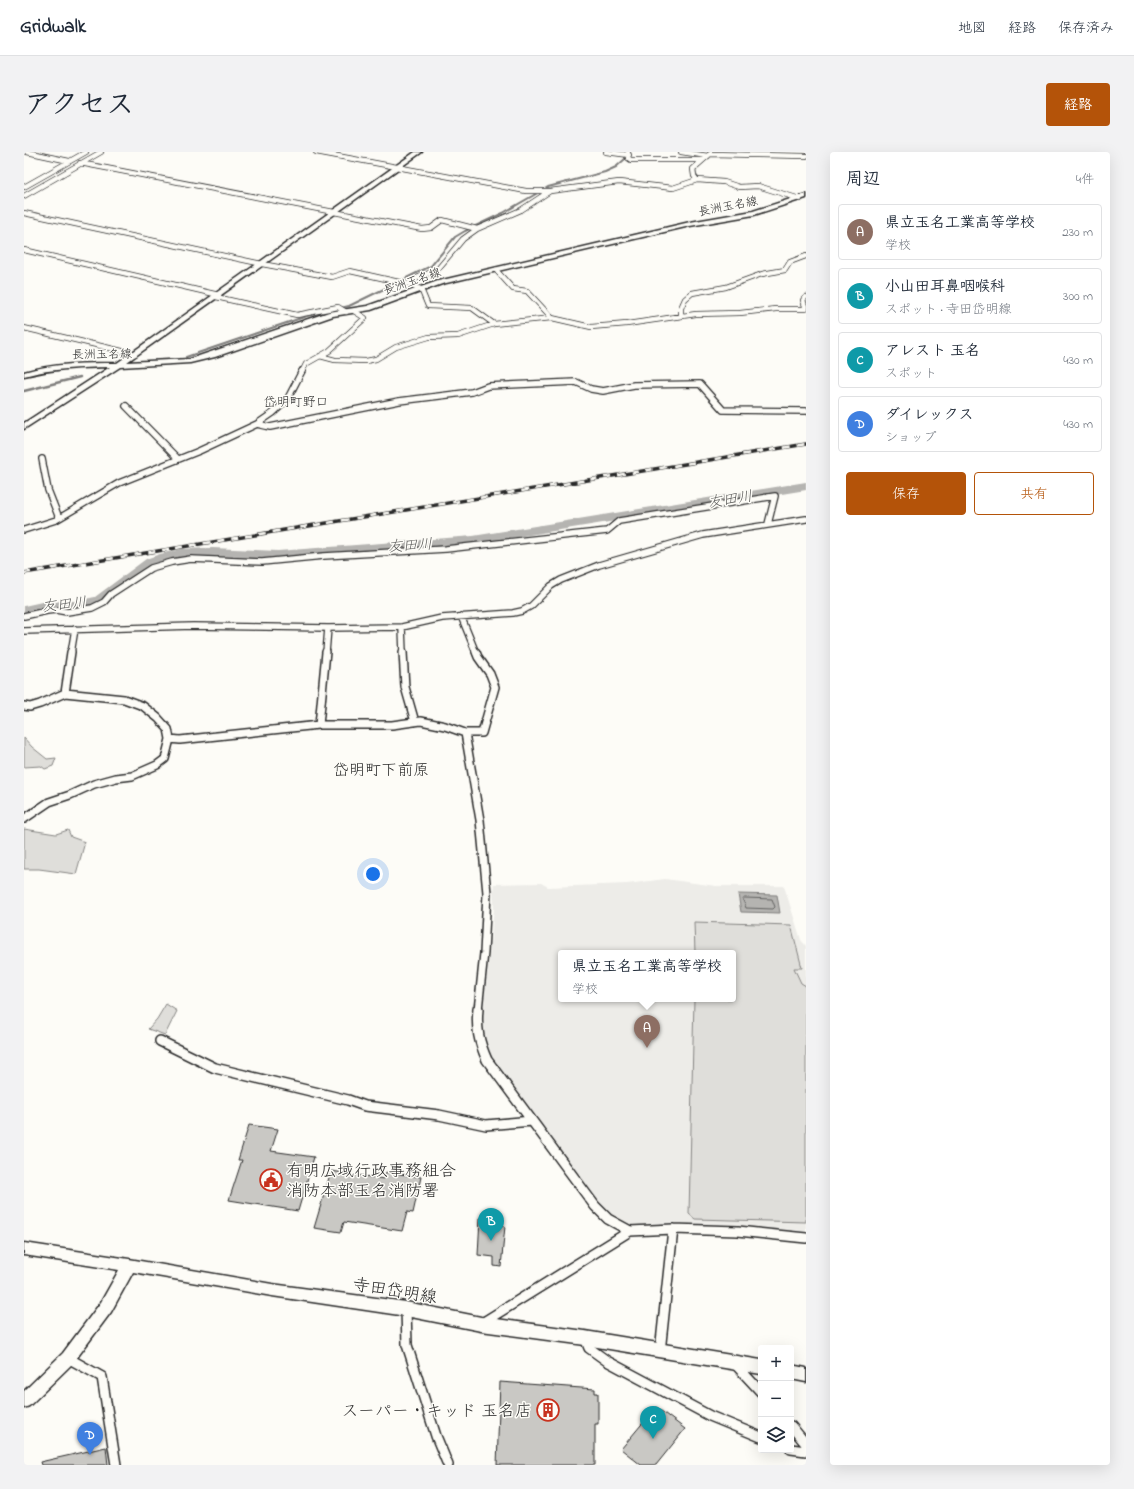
<!DOCTYPE html>
<html lang="ja">
<head>
<meta charset="utf-8">
<style>
	:root { --surface:#fff; --page:#f2f2f3; --text:#1f2937; --muted:#747a83; --line:#e0e1e3; --accent:#b45309 }
	body { margin:0; font-family:"Indie Flower","Klee One",sans-serif; background:var(--page); color:var(--text) }
	.controls { position:absolute; right:12px; bottom:12px; display:grid; overflow:hidden; border-radius:4px; box-shadow:0 4px 16px #0002 }
	.controls button { width:36px; height:36px; display:grid; place-items:center; padding:0; border:0; border-bottom:1px solid var(--line); background:var(--surface); color:var(--text); font:20px sans-serif }
	.you { position:absolute; left:349px; top:722px; width:14px; height:14px; margin:-10px; border:3px solid #fff; border-radius:50%; background:#1a73e8; box-shadow:0 0 0 6px #1a73e833 }
	.badge { display:grid; place-items:center; width:26px; height:26px; border-radius:50%; background:var(--accent); color:#fff; font-size:13px; font-weight:700 }
	.pin { position:absolute; translate:-50% -33px; filter:drop-shadow(0 1px 2px #0008) }
	.pin::after { content:''; position:absolute; top:21px; width:14px; height:12px; background:inherit; clip-path:polygon(0 0,100% 0,50% 100%) }
	.popup { position:absolute; left:534px; top:798px; width:178px; height:52px; box-sizing:border-box; display:grid; place-content:center; border-radius:4px; background:var(--surface); filter:drop-shadow(0 1px 3px #0005); font-size:13px; white-space:nowrap; color:var(--muted) }
	.popup b { font-size:15px; color:var(--text) }
	.popup::after { content:''; position:absolute; left:50%; top:100%; margin-left:-8px; border:8px solid transparent; border-top-color:var(--surface) }
	.list { margin:0; padding:0; list-style:none }
	h2 { display:flex; justify-content:space-between; align-items:center; height:52px; margin:0; padding:0 16px; font-size:17px }
	h2 small { font-size:13px; font-weight:400; color:var(--muted) }
	.list li { display:grid; grid-template-columns:26px 1fr auto; gap:12px; align-items:center; box-sizing:border-box; height:56px; margin:0 8px 8px; padding:0 8px; border:1px solid var(--line); border-radius:4px }
	.list b { display:block; font-size:15px; white-space:nowrap }
	.list p { margin:0; font-size:13px; white-space:nowrap; color:var(--muted) }
	.list em { font-size:13px; font-style:normal; color:var(--muted) }
	.actions { display:flex; gap:8px; padding:12px 16px }
	.actions a { flex:1; padding:9px 0; border:1px solid var(--accent); border-radius:4px; text-align:center; font-size:14px; color:var(--accent) }
	.actions .main { background:var(--accent); color:#fff }
	.icon { flex:none; width:22px; height:22px; fill:none; stroke:currentColor; stroke-width:2; stroke-linecap:round; stroke-linejoin:round }
	.map { position:relative; flex:none; width:782px; height:1313px; overflow:hidden; border-radius:4px }
	header { display:flex; align-items:center; gap:24px; box-sizing:border-box; height:56px; padding:0 20px; background:var(--surface); border-bottom:1px solid var(--line) }
	header strong { font-size:19px }
	nav { display:flex; gap:22px; margin-inline-start:auto; font-size:14px }
	.intro { display:flex; align-items:center; justify-content:space-between; box-sizing:border-box; height:96px; padding:0 24px }
	h1 { margin:0; font-size:28px }
	.button { padding:10px 18px; border-radius:4px; background:var(--accent); color:#fff; font-size:14px; font-weight:700 }
	main { display:flex; gap:24px; padding:0 24px }
	aside { flex:1; background:var(--surface); border-radius:4px; box-shadow:0 4px 16px #0002 }
	.map>svg:first-child { display:block }
	.built { fill:#edece8; fill-rule:evenodd }
	.green { fill:#dfdeda; stroke:#858482 }
	.water { fill:#b5b4b1; stroke:#7e7d7b }
	.lines { fill:none; stroke-linecap:round; stroke-linejoin:round }
	.shore { stroke:#626261; stroke-width:1 }
	.stream-far1 { stroke:#7e7d7b; stroke-width:2 }
	.stream { stroke:#7e7d7b; stroke-width:2.5 }
	.river { fill:#b5b4b1; fill-rule:evenodd }
	.building { fill:#c9c8c4; stroke:#2b2b2b }
	.street-far3-casing { stroke:#2b2b2b; stroke-width:6 }
	.street-far2-casing { stroke:#2b2b2b; stroke-width:8 }
	.street-far1-casing { stroke:#2b2b2b; stroke-width:10 }
	.street-casing { stroke:#2b2b2b; stroke-width:12 }
	.secondary-casing { stroke:#2b2b2b; stroke-width:3 }
	.street-far3 { stroke:#fdfcf7; stroke-width:4.5 }
	.street-far2 { stroke:#fdfcf7; stroke-width:5.5 }
	.street-far1 { stroke:#fdfcf7; stroke-width:7 }
	.street { stroke:#fdfcf7; stroke-width:9 }
	.secondary { fill:#fdfcf7; fill-rule:evenodd }
	.rail-casing { stroke:#2b2b2b; stroke-width:3.5 }
	.rail { stroke:#fdfcf7; stroke-width:2.5; stroke-dasharray:7; stroke-linecap:butt }
	.labels { text-anchor:middle; stroke-width:3; stroke-linejoin:round; paint-order:stroke }
	.far-street-label { font-size:12px; fill:#2b2b2b; stroke:#fdfcf7 }
	.far-quarter-label { font-size:13px; fill:#2b2b2b; stroke:#fdfcf7 }
	.water-label { font-size:15px; font-style:italic; fill:#5b5b5a; stroke:#fdfcf7 }
	.quarter-label { font-size:16px; fill:#2b2b2b; stroke:#fdfcf7 }
	.near-poi-label { font-size:17px; fill:#2b2b2b; stroke:#fdfcf7; text-anchor:start }
	.near-street-label { font-size:17px; fill:#2b2b2b; stroke:#fdfcf7 }
</style>
</head>
<body>
<header>
<strong>Gridwalk</strong>
<nav><a>地図</a><a>経路</a><a>保存済み</a></nav>
</header>
<div class="intro"><h1>アクセス</h1><a class="button">経路</a></div>
<main>
<div class="map">
<svg width="782" height="1313" viewBox="0 0 782 1313">
	<rect width="100%" height="100%" fill="#fdfcf7"/>
	<filter id="ink" filterUnits="userSpaceOnUse"><feTurbulence type="fractalNoise" baseFrequency=".025" numOctaves="2"/><feDisplacementMap in="SourceGraphic" scale="8" xChannelSelector="R" yChannelSelector="G"/><feConvolveMatrix kernelMatrix="1 2 1 2 8 2 1 2 1" color-interpolation-filters="sRGB"/></filter>
	<g filter="url(#ink)">
		<path class="built" d="M641,727l51,7h68l17,54 5,6v288l-61,-8h-118l-30,-18 -105,-151 -9,-19 -2,-13 13,-116 -1,-18 1,-7 47,-1 7,4 79,-3zM537,801h172v46h-172z"/>
		<path class="green" d="M0,586l8,9 15,12 9,-1 -3,8 -8,3 -4,-3 -17,1z
			M0,677l32,5 12,-4 3,7 14,5 -9,32 -37,-5h-15z
			M670,770l97,3 11,43h-8l7,15 5,3v236l-111,-3 -6,-5 5,-215h39v-46h-38z
			M142,852l11,7 -12,24 -17,-6 9,-10z"/>
		<path class="water" d="M714,742l39,1 3,18 -39,-1z"/>
		<g class="lines">
			<path class="shore" d="M721,746l27,1 3,8 -2,2 -27,-1 -3,-8z"/>
			<path class="stream-far1" d="M162,205l121,-41 42,-10 82,-40 24,-29 10,-6 38,-18 45,-26 57,-15 11,-5 9,-8v-7"/>
			<path class="stream" d="M0,239l56,-14"/>
			<path class="river" d="M782,330v8l-333,54 -195,15 -65,-2 -32,1 -25,7 -51,38 -29,6 -34,1 -18,4v-8l18,-4 34,-1 19,-4 51,-38 14,-5 21,-5 32,-1 65,3 195,-15z"/>
		</g>
		<path class="building" d="M225,973l29,4 -7,22 43,6 -16,54 -69,-11 13,-40h-4z
			M307,1019l53,8 2,-7 35,5 -8,36 -6,-1 -5,19 -58,-9 -3,10 -27,-4z
			M456,1066l14,1v6l11,1 -4,41 -7,-1v-9l-16,-2z
			M476,1230l95,7v4h3v31h-3v41h-98z
			M632,1255l29,22 -29,36h-15l-20,-16z
			M82,1295l2,18h-67l-1,-3z"/>
		<g class="lines">
			<g class="street-far3-casing">
				<path id="street-far3" d="M3,0l42,9
					M292,0l210,39h24
					M582,0l23,3
					M604,0v6l3,2h72
					M657,0l27,4
					M56,11l342,66 9,-1 11,-8 35,9
					M673,28l-3,-4 -1,-7 17,-15 96,2
					M0,35l62,-35
					M0,44l77,-44
					M0,61l238,51 70,13 18,-6 58,13 13,5 7,17 44,2 22,16
					M0,98l195,45
					M472,118l17,19 14,2 25,27
					M384,132l11,-7 18,-7 26,-31 14,-10 44,-19 29,-19 69,-9 54,6 24,-8 27,2 15,5 19,-1 42,13
					M192,145l81,18 41,-8 8,5
					M782,145l-3,3 3,9
					M657,163v-7l4,-9 7,-6 34,-6 36,-13 23,-4 5,-8 16,-6
					M0,176l111,26
					M296,204l15,4 31,1 10,-2 20,-12 33,-10 29,-1 36,-12 58,-6 39,9 36,-3 69,-10 44,-1 36,-4h29
					M278,220l4,-8 23,-13 36,-33 -11,-7"/>
			</g>
			<g class="street-far2-casing">
				<path id="street-far2" d="M102,254l52,53
					M233,272l13,3 129,-26 73,-9 16,-6 88,-4 15,7 12,2 31,-6 66,-1 23,26 83,1
					M18,307l6,31 11,28
					M0,378l32,-10 63,-37 80,-32 58,-27 16,-11 14,-13 15,-29
					M0,464l23,-5 9,-1 11,2 25,-4 12,-6 7,-8 40,-26 21,-6 19,-3 71,3 62,-6 122,-7 161,-18 12,-10 156,-25 -7,28
					M437,464l15,37
					M378,475l1,26
					M0,479l169,-5 135,2 74,-1 40,-9 71,-5 9,-2 9,-5 20,-20 10,-6 38,-15 104,-30 103,-16
					M47,501l4,-24
					M302,501l2,-25"/>
			</g>
			<g class="street-far1-casing">
				<path id="street-far1" d="M379,500l2,35 10,35
					M41,541l6,-41
					M0,554l6,1 10,-3 25,-11 59,6 19,7 15,12 10,11 2,10 10,1 139,-15h73l29,-4 24,5 20,7h17l13,-46 -5,-13 -12,-17 -2,-5
					M295,573l7,-73
					M441,581l15,87 7,73 -3,60 -6,57
					M0,667l25,-17 21,-7 24,-11 22,-6 16,-2 25,-11 8,-6 5,-20"/>
			</g>
			<g class="street-casing">
				<path id="street" d="M454,857c-2,20 1,33 9,51l108,146 13,13 22,12 43,-2 65,2 68,7
					M136,889l55,27 133,32 17,6 74,9 47,10 46,-4
					M382,1157l1,36 29,91 12,29
					M458,1171l148,-92
					M561,1186l4,10 18,13 103,55 51,21
					M636,1200l13,-123
					M44,1206l34,19 14,88
					M711,1212l26,28
					M767,1274l15,18
					M767,1297l15,2"/>
			</g>
			<g class="secondary-casing">
				<path id="secondary" d="M391,0h7l-295,210 63,-3 139,-47 38,-6 71,-25 252,-59 63,-11 53,-17v4l-52,17 -64,11 -248,58 -71,26 -38,6 -118,41 -25,6 -70,4 -96,62v-6l86,-56c-32,1 -55,1 -86,9v-4c30,-9 61,-9 93,-9z
					M0,1091l105,16 143,25 134,18 75,15 104,14 176,29v14l-176,-29 -104,-14 -75,-15 -134,-20 -139,-24 -22,40 -38,51 -44,43 -5,2v-17l39,-38 38,-51 18,-32 -95,-15z
					M767,1213l15,3v14l-15,-3z"/>
			</g>
			<use href="#street-far3" class="street-far3"/>
			<use href="#street-far2" class="street-far2"/>
			<use href="#street-far1" class="street-far1"/>
			<use href="#street" class="street"/>
			<use href="#secondary" class="secondary"/>
			<g class="rail-casing">
				<path id="rail" d="M0,421l782,-129"/>
			</g>
			<use href="#rail" class="rail"/>
		</g>
	</g>
	<defs>
		<g id="civic-ring" transform="scale(1.15)"><circle r="9.5" fill="#fdfcf7" stroke="#c8321e" stroke-width="1.5"/><path d="M-.6-6.5H3V-4.5H.6V-3L4-1V1h2V6H-6V1h2V-1L-.6-3ZM-1.2 2.5V6h2.4V2.5Z" fill="#c8321e"/></g>
		<g id="building-ring" transform="scale(1.15)"><circle r="9.5" fill="#fdfcf7" stroke="#c8321e" stroke-width="1.5"/><path d="M-4-6H4V6H1V3H-1V6H-4ZM-2.5-4.3h1.7v1.8h-1.7ZM.8-4.3h1.7v1.8H.8ZM-2.5-1h1.7V.8h-1.7ZM.8-1h1.7V.8H.8Z" fill="#c8321e"/></g>
	</defs>
	<g fill-rule="evenodd">
		<use href="#civic-ring" x="247" y="1028"/>
		<use href="#building-ring" x="524" y="1258"/>
	</g>
	<g class="labels">
		<g class="far-street-label">
			<text transform="translate(704 54) rotate(-11)" y="4">長洲玉名線</text>
			<text transform="translate(388 129) rotate(-19)" y="4">長洲玉名線</text>
			<text transform="translate(78 202) rotate(-1)" y="4">長洲玉名線</text>
		</g>
		<g class="far-quarter-label">
			<text x="272" y="254">岱明町野口</text>
		</g>
		<g class="water-label">
			<text transform="translate(706 347) rotate(-9)" y="5">友田川</text>
			<text transform="translate(386 393) rotate(-4)" y="5">友田川</text>
			<text transform="translate(40 452) rotate(-6)" y="5">友田川</text>
		</g>
		<g class="quarter-label">
			<text x="357" y="623">岱明町下前原</text>
		</g>
		<g class="near-poi-label">
			<text x="262" y="1024">有明広域行政事務組合<tspan x="262" dy="20">消防本部玉名消防署</tspan></text>
			<text x="508" y="1264" text-anchor="end">スーパー・キッド 玉名店</text>
		</g>
		<g class="near-street-label">
			<text transform="translate(371 1138) rotate(9)" y="6">寺田岱明線</text>
		</g>
	</g>
</svg>
<div class="controls">
<button>+</button>
<button>−</button>
<button><svg class="icon" aria-label="layers" viewBox="0 0 24 24"><path d="M12 4l9 5-9 5-9-5zM3 14l9 5 9-5"/></svg></button>
</div>
<div class="you"></div>
<div class="pin badge" style="left:623px;top:896px;background:#8d6e63">A</div>
<div class="popup"><b>県立玉名工業高等学校</b>学校</div>
<div class="pin badge" style="left:467px;top:1089px;background:#0f9aa8">B</div>
<div class="pin badge" style="left:629px;top:1287px;background:#0f9aa8">C</div>
<div class="pin badge" style="left:66px;top:1303px;background:#3f7fe0">D</div>
</div>
<aside>
<h2>周辺<small>4件</small></h2>
<ul class="list">
<li><span class="badge" style="background:#8d6e63">A</span><div><b>県立玉名工業高等学校</b><p>学校</p></div><em>230 m</em></li>
<li><span class="badge" style="background:#0f9aa8">B</span><div><b>小山田耳鼻咽喉科</b><p>スポット · 寺田岱明線</p></div><em>300 m</em></li>
<li><span class="badge" style="background:#0f9aa8">C</span><div><b>アレスト 玉名</b><p>スポット</p></div><em>430 m</em></li>
<li><span class="badge" style="background:#3f7fe0">D</span><div><b>ダイレックス</b><p>ショップ</p></div><em>430 m</em></li>
</ul>
<div class="actions"><a class="main">保存</a><a>共有</a></div>
</aside>
</main>
</body>
</html>
